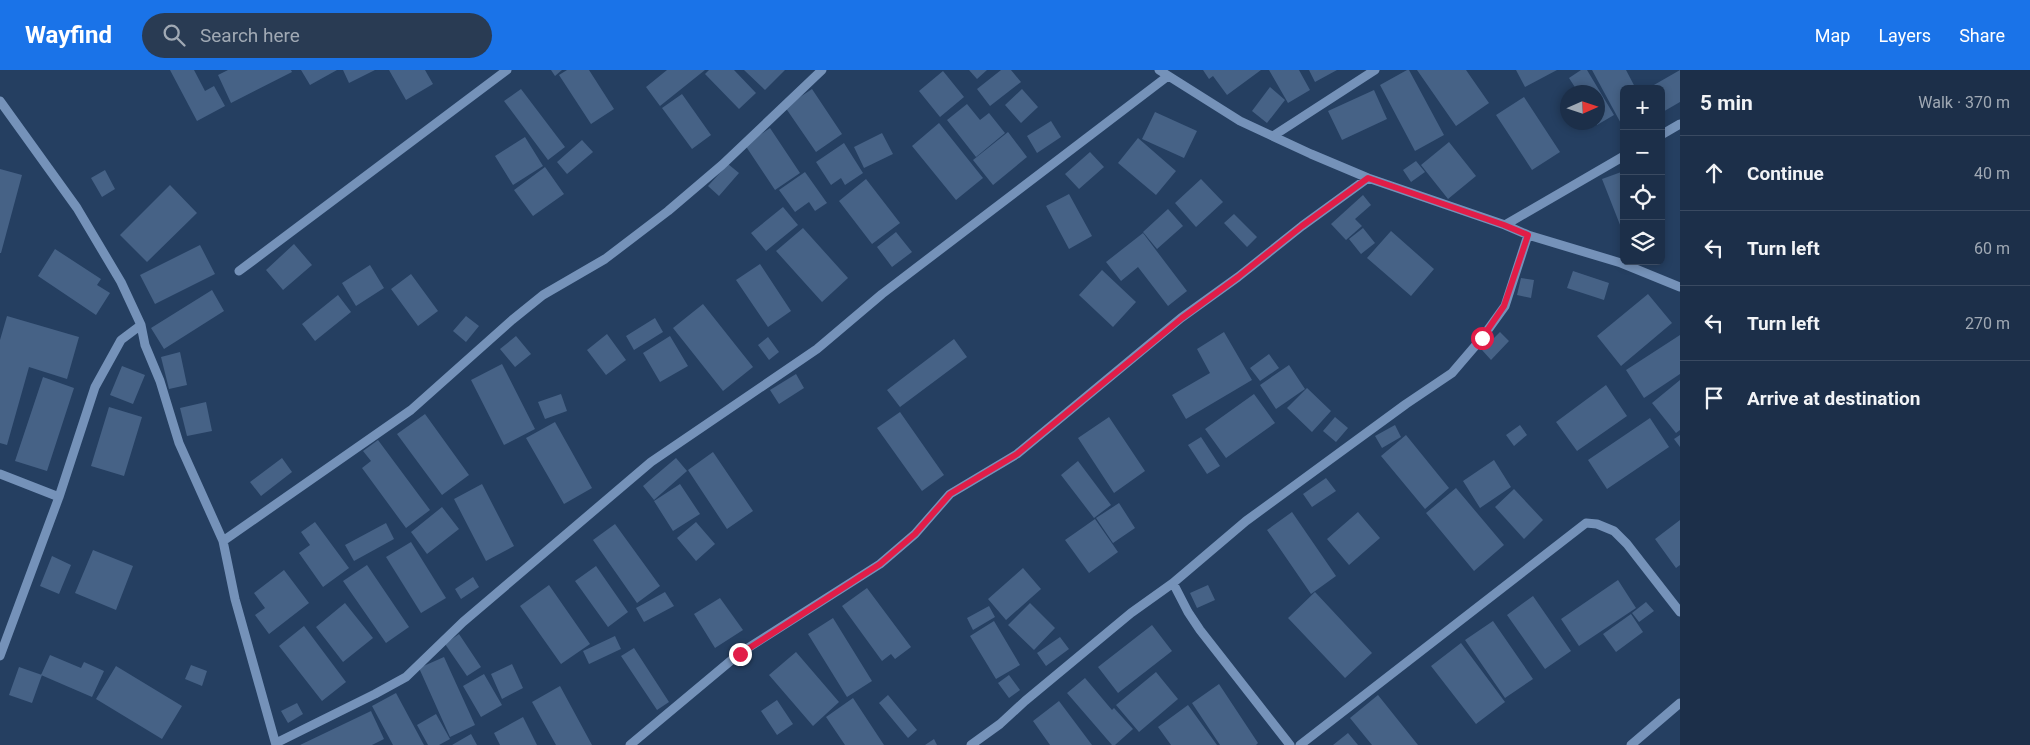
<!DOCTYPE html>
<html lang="en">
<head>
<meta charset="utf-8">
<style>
	:root { --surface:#1c2f49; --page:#293b53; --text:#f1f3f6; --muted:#a0a9b4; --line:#3a4a61; --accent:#1a73e8 }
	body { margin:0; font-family:Roboto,sans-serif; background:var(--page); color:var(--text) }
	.controls { position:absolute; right:15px; top:15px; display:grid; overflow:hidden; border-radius:8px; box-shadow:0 2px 8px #0003 }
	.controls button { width:45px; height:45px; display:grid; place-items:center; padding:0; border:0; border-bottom:1px solid var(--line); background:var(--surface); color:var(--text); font:25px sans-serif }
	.compass { position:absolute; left:1560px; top:15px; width:45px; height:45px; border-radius:50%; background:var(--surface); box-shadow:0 2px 8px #0003; rotate:87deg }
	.stop { position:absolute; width:15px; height:15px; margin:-11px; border:4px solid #e11d48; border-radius:50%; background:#fff }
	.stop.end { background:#e11d48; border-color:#fff; box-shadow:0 1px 5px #0008 }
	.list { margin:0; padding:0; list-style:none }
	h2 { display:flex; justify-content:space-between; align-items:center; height:65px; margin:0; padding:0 20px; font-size:21px }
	h2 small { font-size:16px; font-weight:400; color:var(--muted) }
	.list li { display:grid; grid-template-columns:32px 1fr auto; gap:15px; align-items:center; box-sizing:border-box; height:75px; padding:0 20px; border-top:1px solid var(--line) }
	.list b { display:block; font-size:19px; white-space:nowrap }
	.list em { font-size:16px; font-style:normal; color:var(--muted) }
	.icon { flex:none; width:28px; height:28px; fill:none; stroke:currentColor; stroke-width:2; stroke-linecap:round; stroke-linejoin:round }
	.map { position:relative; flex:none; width:1680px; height:675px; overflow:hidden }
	header { display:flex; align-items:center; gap:30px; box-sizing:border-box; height:70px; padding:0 25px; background:var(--accent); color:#fff }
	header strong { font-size:24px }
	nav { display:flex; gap:28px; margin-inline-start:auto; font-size:18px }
	.search { width:350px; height:45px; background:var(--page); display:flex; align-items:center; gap:12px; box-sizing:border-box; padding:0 18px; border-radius:28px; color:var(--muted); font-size:19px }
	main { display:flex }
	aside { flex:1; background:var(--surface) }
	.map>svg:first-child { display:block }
	.building { fill:#466286 }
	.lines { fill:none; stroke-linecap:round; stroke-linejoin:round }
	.minor { stroke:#7592b9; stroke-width:9 }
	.route { stroke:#e11d48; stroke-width:6 }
</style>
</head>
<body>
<header>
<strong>Wayfind</strong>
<div class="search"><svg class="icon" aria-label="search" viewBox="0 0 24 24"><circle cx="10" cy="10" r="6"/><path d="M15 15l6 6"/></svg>Search here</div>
<nav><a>Map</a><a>Layers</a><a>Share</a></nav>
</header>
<main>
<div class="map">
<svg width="1680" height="675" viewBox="0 0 1680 675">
	<rect width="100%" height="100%" fill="#253f61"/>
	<path class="building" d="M170,0h24l11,21 9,-5 11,20 -28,15z
		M228,0h63l1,2 -61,31 -13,-28z
		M301,0h36l-27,15z
		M343,0h32l-26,13z
		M389,0h36l8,14 -27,16z
		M551,0h11l-7,6z
		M567,0h22l25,39 -23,15 -32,-49z
		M667,0h38l-45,36 -14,-19z
		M709,0h25l22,23 -17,16 -34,-35z
		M744,0h41l-20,20z
		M969,0h18l-10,9z
		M1001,0h10l10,12 -31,24 -13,-17z
		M1203,0h58l-34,25 -14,-19 -4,3z
		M1269,0h30l11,20 -22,13z
		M1309,0h28l-22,12z
		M1407,0h2l35,65 -29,16 -35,-66z
		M1417,0h49l23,33 -33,23z
		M1516,0h41l-32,17z
		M1581,0h6l27,45 -17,10 -2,-3h3v-30h-20l-9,-14z
		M1592,0h34l10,19h-12v40z
		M1680,0v32l-19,11v-24h-14z
		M943,1l21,26 -24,20 -21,-26z
		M1270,17l15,13 -18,23 -15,-12z
		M521,19l44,58 -17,13 -44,-59z
		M812,19l30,45 -26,18 -31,-45z
		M1022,19l16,18 -17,16 -16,-18z
		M1374,20l13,29 -45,21 -14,-29z
		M682,24l29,41 -19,14 -30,-41z
		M1524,27l36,55 -28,18 -36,-55z
		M967,34l13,16 9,-7 16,20 -29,24 -29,-37z
		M1155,42l42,19 -13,27 -42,-19z
		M1051,51l10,16 -24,16 -10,-17z
		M939,53l44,55 -27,22 -44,-54z
		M770,58l30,45 -25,17 -30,-45z
		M1008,62l19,25 -34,28 -20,-25z
		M882,63l11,21 -29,14 -10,-21z
		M525,67l18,29 -30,19 -18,-29z
		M1138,68l38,33 -20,24 -38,-32z
		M582,70l11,12 -26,22 -10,-12z
		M1449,72l27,34 -28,23 -27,-34z
		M844,73l19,30 -18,12 -4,-7 -10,7 -15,-23z
		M1090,82l14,15 -25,22 -14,-15z
		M1416,91l9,11 -14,10 -8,-12z
		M728,94l11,9 -20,23 -11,-10z
		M545,97l19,27 -31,22 -19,-26z
		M0,99l22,6 -21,78h-1z
		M105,100l10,19 -13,8 -11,-19z
		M1624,101v64l-22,-56z
		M805,102l22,31 -12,8 -6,-9 -14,10 -16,-22z
		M866,109l34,44 -28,21 -33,-43z
		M1201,109l22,23 -27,25 -21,-24z
		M170,115l27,28 -50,49 -27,-27z
		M1069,124l23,42 -23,13 -23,-43z
		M1363,125l8,10 -16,14 7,7 -16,14 -15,-16z
		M783,137l15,18 -32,26 -15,-18z
		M1168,139l15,17 -26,23 -14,-17z
		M1234,144l23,23 -10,10 -23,-24z
		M803,158l45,50 -26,24 -46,-51z
		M1363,158l12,15 -14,11 -12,-15z
		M1391,161l43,38 -23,27 -44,-38z
		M896,162l16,20 -20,15 -15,-20z
		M1143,163l44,58 -19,15 -30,-39 -17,14 -15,-19z
		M294,174l18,21 -29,25 -17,-20z
		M200,175l15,29 -60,30 -15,-29z
		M55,179l46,30 -4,6 13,8 -14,22 -58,-39z
		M760,194l31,47 -23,16 -32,-47z
		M370,195l14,23 -28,18 -14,-23z
		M1102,200l34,32 -23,25 -34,-32z
		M1573,201l36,12 -5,17 -37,-12z
		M411,204l27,37 -20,15 -27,-37z
		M1521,208l13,2 -3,18 -14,-3z
		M212,220l12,21 -60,38 -13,-21z
		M1648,224l24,29 -51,43 -24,-30z
		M338,225l13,17 -36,29 -13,-17z
		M703,234l50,63 -30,24 -50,-63z
		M7,246l72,21 -12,42 -38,-12 -22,78 -7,-2v-103z
		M466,246l13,10 -13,16 -13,-11z
		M655,248l8,14 -29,18 -8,-14z
		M1224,262l28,48 -66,39 -14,-24 38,-22 -13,-24z
		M1500,262l9,9 -18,19 -9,-10z
		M607,264l19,26 -20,15 -19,-25z
		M1680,265v39l-36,24 -18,-28z
		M516,266l15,18 -16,13 -15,-18z
		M670,266l18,30 -28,16 -17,-29z
		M768,267l11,15 -10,8 -11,-15z
		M954,269l13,18 -67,50 -13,-17z
		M180,282l7,33 -18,4 -8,-32z
		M1269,284l10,14 -19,13 -10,-13z
		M502,294l33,65 -31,16 -33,-65z
		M1289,295l16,24 -29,20 -16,-24z
		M122,296l23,9 -12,29 -23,-9z
		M796,304l8,14 -25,16 -9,-14z
		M43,307l31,11 -27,83 -32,-10z
		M1680,310v50l-4,3 -24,-30z
		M1606,315l21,31 -50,35 -21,-29z
		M1307,318l24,23 -19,21 -25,-24z
		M561,324l6,17 -22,8 -7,-17z
		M1254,324l21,29 -49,35 -21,-29z
		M206,332l6,29 -25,5 -7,-28z
		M109,337l33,10 -18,59 -33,-10z
		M900,342l44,63 -22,16 -45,-63z
		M425,344l44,61 -27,20 -45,-61z
		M1109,347l36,54 -31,22 -36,-55z
		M1335,347l13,11 -12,14 -13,-11z
		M1650,348l19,29 -62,42 -19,-29z
		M555,352l37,66 -28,16 -38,-66z
		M1395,355l6,12 -19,11 -7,-12z
		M1520,355l7,10 -13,11 -8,-11z
		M1406,365l43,53 -24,21 -44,-53z
		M1680,365v12l-6,-8z
		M1201,367l19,29 -13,8 -19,-29z
		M378,370l52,70 -24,18 -44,-60 9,-7 -8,-10z
		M713,382l40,59 -26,18 -39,-59z
		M282,388l10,14 -31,24 -11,-14z
		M676,388l11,13 -33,29 -11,-14z
		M1494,390l17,27 -31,21 -17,-27z
		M1078,391l33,44 -17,13 -33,-43z
		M1326,408l10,13 -24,16 -9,-13z
		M482,414l32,62 -28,15 -32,-62z
		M680,414l20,30 -27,17 -19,-30z
		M1456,418l48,57 -30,26 -48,-58z
		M1514,419l29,31 -19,19 -29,-32z
		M1119,433l16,25 -22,15 -17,-25z
		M442,437l17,22 -32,25 -16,-22z
		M1292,442l44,64 -25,18 -44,-64z
		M1358,442l22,26 -31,27 -22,-26z
		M1095,449l23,33 -29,21 -24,-33z
		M1680,450v45l-4,3 -21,-29z
		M315,452l34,46 -26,19 -24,-34 11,-8 -9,-13z
		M696,452l19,22 -19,17 -19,-23z
		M386,453l8,16 -40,22 -9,-16z
		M615,454l45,62 -23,17 -44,-63z
		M411,472l35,56 -25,15 -35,-56z
		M93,480l40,16 -17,44 -41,-17z
		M52,486l19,9 -12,29 -19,-8z
		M367,495l42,62 -23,16 -43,-62z
		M596,496l32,46 -20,15 -33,-46z
		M1023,498l18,21 -35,31 -18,-21z
		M284,500l25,33 -40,31 -14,-19 10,-7 -11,-15z
		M473,507l6,10 -18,12 -6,-10z
		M1618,510l18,28 -57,38 -18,-27z
		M549,515l41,59 -29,20 -41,-58z
		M1208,515l7,15 -18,8 -7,-15z
		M867,518l44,59 -16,12 -4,-5 -9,7 -40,-55z
		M665,522l9,14 -30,16 -8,-14z
		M1315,522l57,61 -27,25 -57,-60z
		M1533,526l38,55 -26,18 -38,-54z
		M720,528l23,32 -28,18 -21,-34z
		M1646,532l8,9 -15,11 -7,-9z
		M345,533l28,35 -30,24 -27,-35z
		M1030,533l25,25 -21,22 -26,-25z
		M989,536l6,11 -22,13 -6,-12z
		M1631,544l12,18 -27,20 -13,-18z
		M833,548l39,63 -25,16 -39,-63z
		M994,551l26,44 -24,14 -26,-43z
		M1493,551l40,58 -28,19 -40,-58z
		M1152,555l20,26 -54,42 -20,-26z
		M304,556l42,56 -24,19 -43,-55z
		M459,564l22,33 -14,9 -22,-32z
		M615,566l6,13 -32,15 -6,-13z
		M1060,567l9,12 -23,17 -9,-13z
		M1461,573l44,59 -29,22 -45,-58z
		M634,578l35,54 -12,8 -36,-54z
		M796,582l43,50 -26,24 -44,-51z
		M50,585l31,13 3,-6 20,9 -12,26 -51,-22z
		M444,587l31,68 -25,12 -31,-69z
		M512,594l11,24 -21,11 -11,-25z
		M191,595l16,6 -5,15 -17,-7z
		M116,596l66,40 -20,33 -66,-40z
		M19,597l23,8 -10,28 -23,-8z
		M1156,602l22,27 -39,33 -23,-27z
		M484,604l18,31 -21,12 -18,-31z
		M1009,605l11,15 -11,8 -11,-15z
		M1085,608l27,32 2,-2 19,21 -18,16h-3l-45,-52z
		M1219,614l39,59 -2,2h-36l-28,-42z
		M560,616l32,59h-36l-24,-43z
		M396,623l28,52h-31l-21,-39z
		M888,625l29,35 -9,8 -29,-35z
		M1378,625l40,50h-46l-22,-27z
		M853,628l31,47h-39l-19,-28z
		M777,630l16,24 -16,11 -16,-24z
		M1059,631l33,44h-42l-17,-24z
		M297,633l6,11 -15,9 -7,-12z
		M1188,635l29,40h-46l-13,-18z
		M371,641l13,28 -12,6h-72z
		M436,644l14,25 -11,6h-11l-11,-20z
		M523,647l14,28h-37l-6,-12z
		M1348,663l10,12h-25z
		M471,664l6,11h-25z
		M934,669l3,6h-12z"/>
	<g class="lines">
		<path class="minor" d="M1159,0l81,51 71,33 57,24 137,47 23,10 93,28 59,24
			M0,31l77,107 44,74 20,43 4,20 15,36 19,62 44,98 12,58 41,146
			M1661,65l19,-11
			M1273,66l102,-66
			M1505,155l119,-69
			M239,201l268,-201
			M0,404l59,23
			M223,471l188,-131 101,-90 31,-25 62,-36 63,-48 54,-46 100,-95
			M1173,513l15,29 12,18 90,115
			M0,586l59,-159 36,-110 26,-47 20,-15
			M276,673l99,-49 31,-17 57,-55 188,-160 166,-113 65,-55 286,-218
			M630,675l110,-92 140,-89 35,-30 35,-40 67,-40 164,-136 57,-41 64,-51 66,-48
			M971,675l29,-21 25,-23 106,-88 42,-30 73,-62 160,-117 46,-31 30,-35 23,-32 23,-71
			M1300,675l286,-222 11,1 17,7 13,13 53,68
			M1631,675l49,-42"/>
	</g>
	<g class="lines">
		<path class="route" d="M740,584l140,-90 35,-30 35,-40 67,-40 165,-136 56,-41 64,-51 66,-48 136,47 24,10 -24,71 -22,32"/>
	</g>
</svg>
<div class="controls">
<button>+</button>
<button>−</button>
<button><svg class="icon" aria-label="locate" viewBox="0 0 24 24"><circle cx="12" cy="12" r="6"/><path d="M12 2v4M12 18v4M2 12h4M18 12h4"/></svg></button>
<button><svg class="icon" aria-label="layers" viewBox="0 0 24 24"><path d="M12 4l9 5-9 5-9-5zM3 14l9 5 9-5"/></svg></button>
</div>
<svg class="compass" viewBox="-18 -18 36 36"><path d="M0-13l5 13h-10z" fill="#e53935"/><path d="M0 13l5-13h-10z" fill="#a0a9b4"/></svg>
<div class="stop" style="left:1482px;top:268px"></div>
<div class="stop end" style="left:740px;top:584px"></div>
</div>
<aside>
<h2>5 min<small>Walk · 370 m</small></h2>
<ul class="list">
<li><svg class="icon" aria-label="ahead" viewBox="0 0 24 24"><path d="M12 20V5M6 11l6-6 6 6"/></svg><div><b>Continue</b></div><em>40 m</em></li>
<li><svg class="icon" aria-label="left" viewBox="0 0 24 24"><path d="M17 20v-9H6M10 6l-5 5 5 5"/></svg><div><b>Turn left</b></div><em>60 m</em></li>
<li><svg class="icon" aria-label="left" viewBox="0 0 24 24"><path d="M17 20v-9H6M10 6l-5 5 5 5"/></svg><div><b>Turn left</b></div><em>270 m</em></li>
<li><svg class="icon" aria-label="arrive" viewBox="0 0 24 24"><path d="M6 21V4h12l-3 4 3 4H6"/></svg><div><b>Arrive at destination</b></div></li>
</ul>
</aside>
</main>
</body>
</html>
